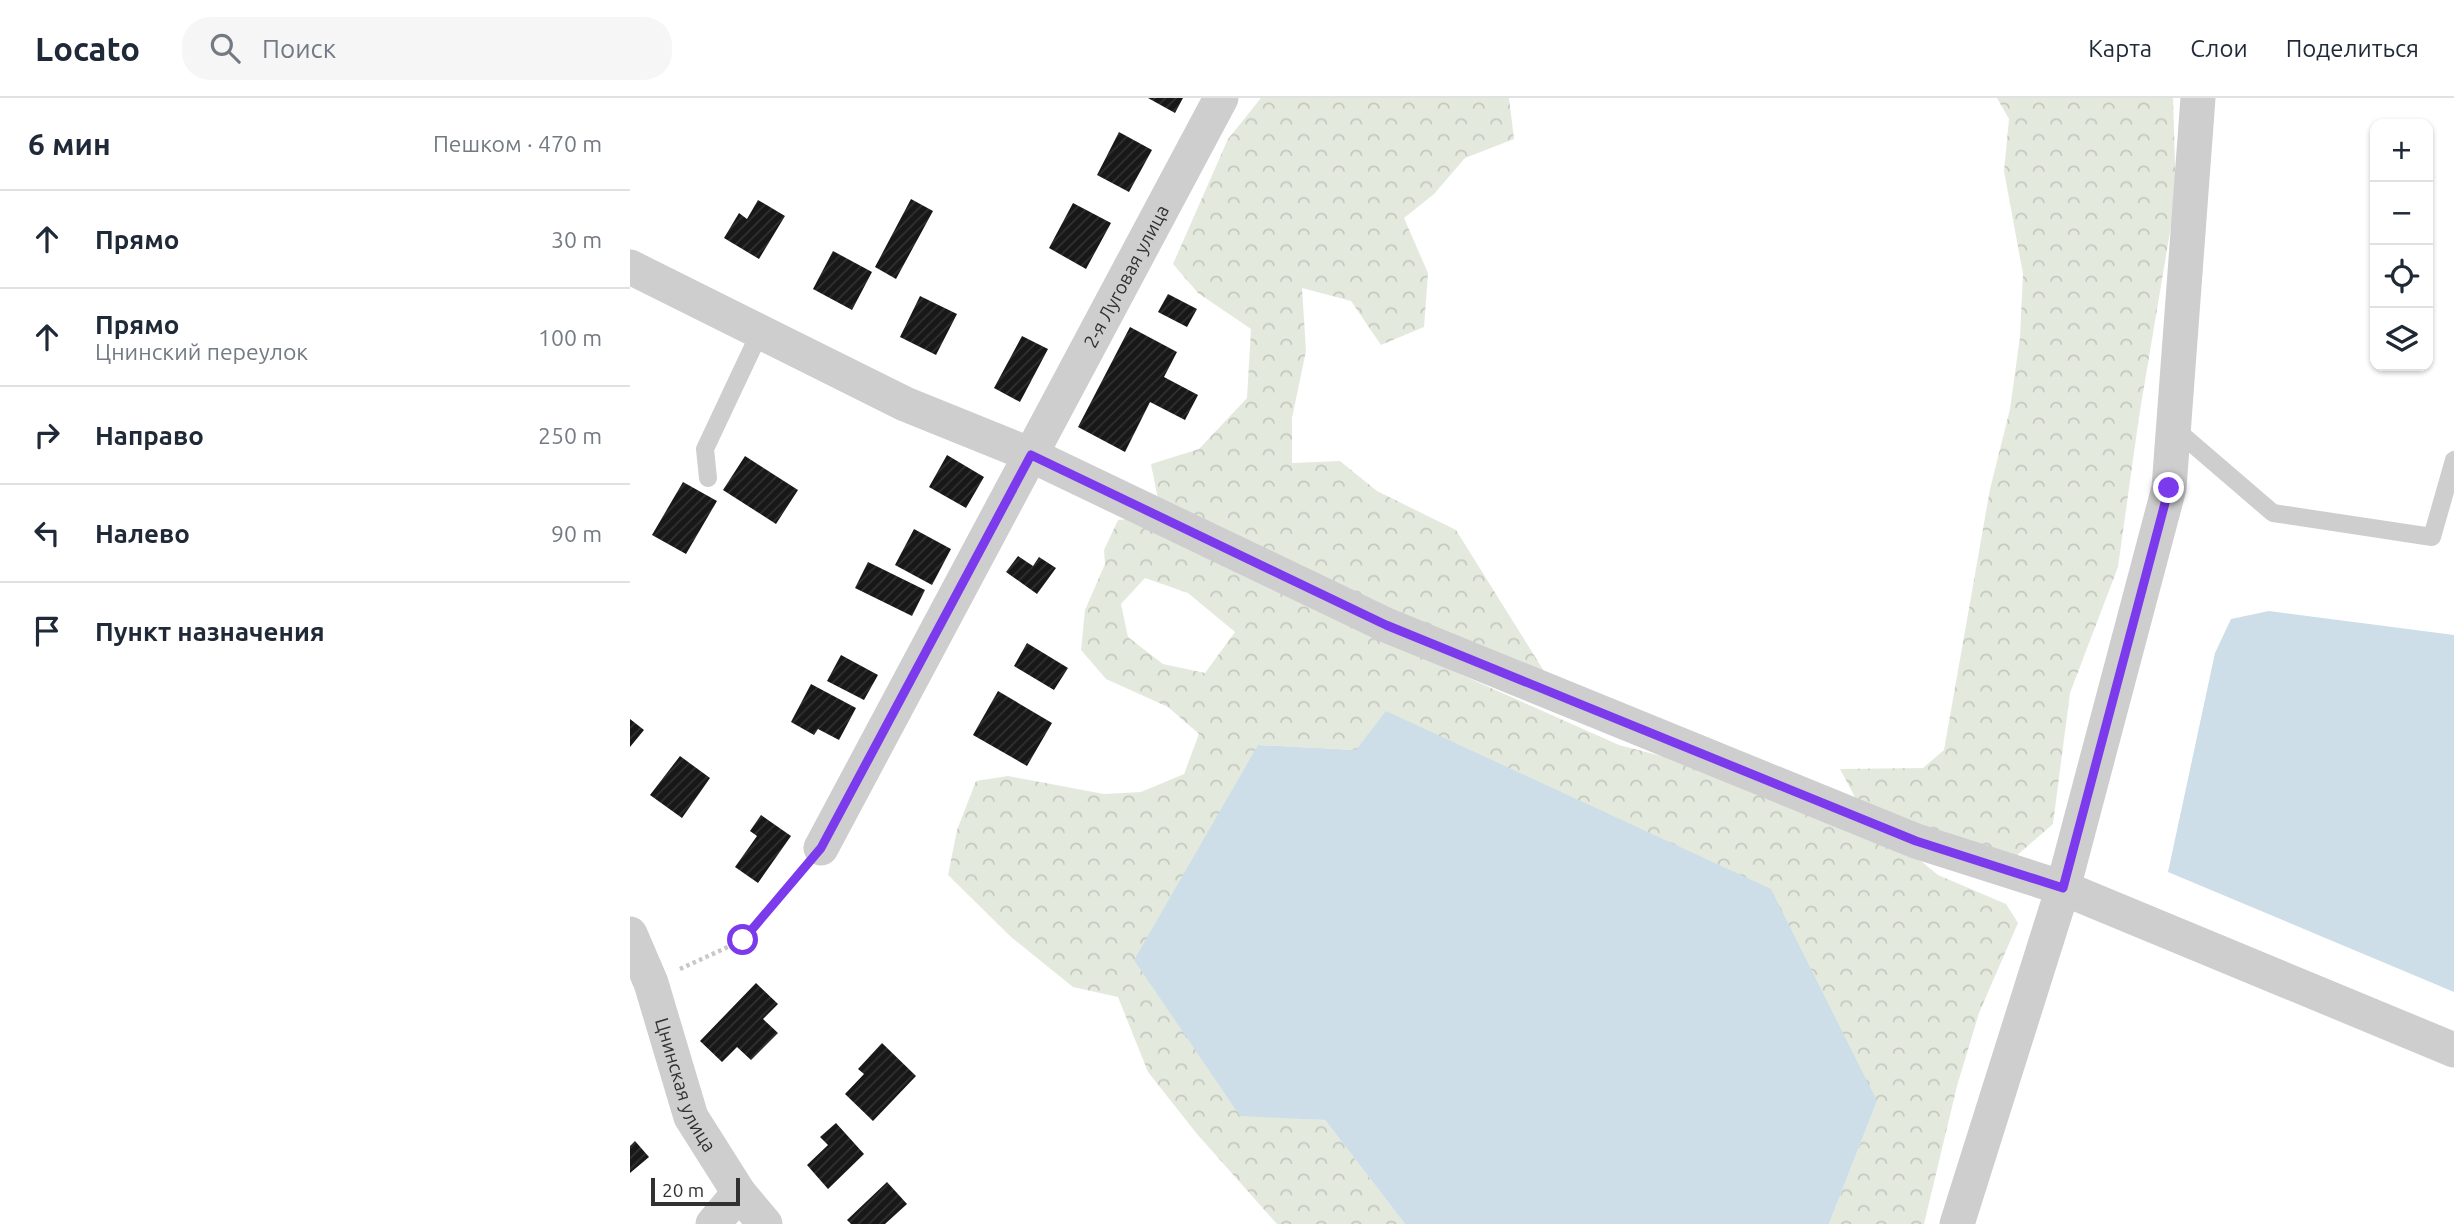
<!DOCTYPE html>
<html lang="ru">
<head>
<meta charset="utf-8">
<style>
	:root { --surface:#fff; --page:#f6f6f7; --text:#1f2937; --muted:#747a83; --line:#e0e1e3 }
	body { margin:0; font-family:Ubuntu,sans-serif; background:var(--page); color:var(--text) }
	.controls { position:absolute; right:21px; top:21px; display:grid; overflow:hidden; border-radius:14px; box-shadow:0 2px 5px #0004 }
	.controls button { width:63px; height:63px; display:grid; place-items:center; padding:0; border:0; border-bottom:2px solid var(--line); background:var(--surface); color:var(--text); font:35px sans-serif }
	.scale { position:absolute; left:21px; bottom:18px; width:89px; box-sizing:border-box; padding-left:7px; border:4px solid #313131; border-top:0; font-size:19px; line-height:24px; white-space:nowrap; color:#313131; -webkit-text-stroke:5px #fff; paint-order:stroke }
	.stop { position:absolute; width:21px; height:21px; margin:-16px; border:5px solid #7c3aed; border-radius:50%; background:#fff }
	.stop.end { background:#7c3aed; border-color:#fff; box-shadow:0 2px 7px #0008 }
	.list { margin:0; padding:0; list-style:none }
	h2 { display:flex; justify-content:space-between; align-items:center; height:91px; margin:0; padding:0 28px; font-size:30px }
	h2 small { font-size:23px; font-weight:400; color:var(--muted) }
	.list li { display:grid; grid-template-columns:46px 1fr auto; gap:21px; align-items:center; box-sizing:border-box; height:98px; padding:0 28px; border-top:2px solid var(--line) }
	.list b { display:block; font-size:26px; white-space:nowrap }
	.list p { margin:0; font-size:23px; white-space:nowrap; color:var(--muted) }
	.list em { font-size:23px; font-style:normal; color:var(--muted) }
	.icon { flex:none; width:38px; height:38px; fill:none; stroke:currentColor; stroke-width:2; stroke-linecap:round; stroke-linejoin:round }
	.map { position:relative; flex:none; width:1824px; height:1126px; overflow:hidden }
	header { display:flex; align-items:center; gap:42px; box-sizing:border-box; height:98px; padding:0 35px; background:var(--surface); border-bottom:2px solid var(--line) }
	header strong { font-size:33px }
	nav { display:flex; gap:38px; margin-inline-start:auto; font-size:24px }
	.search { width:490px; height:63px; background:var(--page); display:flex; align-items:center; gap:18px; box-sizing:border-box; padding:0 24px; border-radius:28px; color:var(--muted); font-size:26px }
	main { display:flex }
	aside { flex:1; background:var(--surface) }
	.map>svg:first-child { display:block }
	.forest { fill:url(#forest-crowns); fill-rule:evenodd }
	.water { fill:#cddee8 }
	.building { fill:url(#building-hatch) }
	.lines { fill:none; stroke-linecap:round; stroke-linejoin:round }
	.path { stroke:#c8c8c8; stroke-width:4.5; stroke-dasharray:3.5 3.5; stroke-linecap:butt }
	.lane { stroke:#cecece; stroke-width:18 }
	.street { stroke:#cecece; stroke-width:35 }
	.route { stroke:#7c3aed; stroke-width:9 }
	.labels { text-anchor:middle; stroke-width:7; stroke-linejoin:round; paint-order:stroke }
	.street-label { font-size:19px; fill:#313131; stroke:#fff }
</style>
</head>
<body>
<header>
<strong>Locato</strong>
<div class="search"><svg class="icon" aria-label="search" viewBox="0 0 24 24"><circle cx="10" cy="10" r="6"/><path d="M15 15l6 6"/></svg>Поиск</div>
<nav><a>Карта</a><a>Слои</a><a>Поделиться</a></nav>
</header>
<main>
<aside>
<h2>6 мин<small>Пешком · 470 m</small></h2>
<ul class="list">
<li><svg class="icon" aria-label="ahead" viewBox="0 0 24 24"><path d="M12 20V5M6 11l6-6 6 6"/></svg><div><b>Прямо</b></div><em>30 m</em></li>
<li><svg class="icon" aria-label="ahead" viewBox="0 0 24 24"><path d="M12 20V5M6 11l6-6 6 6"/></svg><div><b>Прямо</b><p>Цнинский переулок</p></div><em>100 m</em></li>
<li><svg class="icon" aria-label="right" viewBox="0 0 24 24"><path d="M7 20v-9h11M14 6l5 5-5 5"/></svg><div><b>Направо</b></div><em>250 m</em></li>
<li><svg class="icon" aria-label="left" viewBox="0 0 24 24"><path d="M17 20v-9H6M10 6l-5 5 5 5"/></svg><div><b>Налево</b></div><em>90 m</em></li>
<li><svg class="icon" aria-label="arrive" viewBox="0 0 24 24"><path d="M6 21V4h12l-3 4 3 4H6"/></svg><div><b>Пункт назначения</b></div></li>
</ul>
</aside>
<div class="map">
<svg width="1824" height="1126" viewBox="0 0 1824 1126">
	<defs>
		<pattern id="forest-crowns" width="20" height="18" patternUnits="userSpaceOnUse" patternTransform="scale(1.75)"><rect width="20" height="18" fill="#e4e9de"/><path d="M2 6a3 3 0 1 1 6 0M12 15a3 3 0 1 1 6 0" fill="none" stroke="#c4c8bf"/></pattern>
		<pattern id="building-hatch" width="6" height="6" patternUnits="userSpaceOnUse" patternTransform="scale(1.75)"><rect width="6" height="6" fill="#181818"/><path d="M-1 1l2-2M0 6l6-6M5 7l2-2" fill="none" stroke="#313131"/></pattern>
	</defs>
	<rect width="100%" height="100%" fill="#fff"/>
	<path class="forest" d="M631,0h248l5,41 -49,19 -31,36 -30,24 24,55 -4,54 -43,18 -30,-44 -49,-13 4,63 -14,67v45l48,-2 37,30 79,39 96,154 -393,-180 -8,-40 48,-15 48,-51 4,-69 -53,-36 -25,-29 55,-125z
		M1367,0h176l3,98 -37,221 -21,150 -48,126 -17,131 -38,33 -151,-43 -24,-45 83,-1 21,-18 46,-261 20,-80 10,-72 3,-63 -19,-103 5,-52z
		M521,419l268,139 200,89 65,17 215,81 39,32 68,29 12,19 -39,90 -22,73 -33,138h-95l48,-123 -521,-351 -98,-5 -18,370 85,5 80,104h-128l-80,-90 -49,-62 -30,-75 -45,-10 -62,-50 -63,-62 9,-45 19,-49 32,-5 96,18 37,-2 43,-18 15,-40 -31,-27 -62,-28 -25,-29 4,-40 20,-46 -1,-14 14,-30zM515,480l43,15 47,39 -30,41 -42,-9 -35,-27 -7,-33z"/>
	<path class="water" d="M1639,513l185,24v357l-286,-120 47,-219 16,-34z
		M756,613l385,178 106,212 -48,123h-424l-80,-104 -85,-4 -106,-156 124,-215 98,5z"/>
	<path class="building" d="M518,0h35l-8,15z
		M489,34l33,18 -23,42 -32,-17z
		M281,101l22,12 -37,68 -21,-12z
		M128,102l27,16 -26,43 -35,-21 15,-25 8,6z
		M443,105l38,20 -25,46 -37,-21z
		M203,153l39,21 -20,38 -39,-21z
		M538,196l29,15 -10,18 -29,-15z
		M290,198l37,18 -21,41 -36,-18z
		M500,229l47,25 -13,25 34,18 -13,25 -35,-18 -25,50 -47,-25z
		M392,238l26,13 -28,53 -26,-14z
		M317,357l37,22 -18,31 -37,-21z
		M115,358l53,34 -22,34 -53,-34z
		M53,384l34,19 -31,53 -34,-19z
		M284,431l37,20 -19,36 -37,-20z
		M388,458l15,10 6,-9 17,11 -19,26 -31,-22z
		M238,464l57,28 -13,26 -57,-28z
		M397,545l41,25 -14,22 -40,-24z
		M211,557l37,20 -14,25 -37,-19z
		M181,586l45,24 -17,32 -21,-11 -4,6 -23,-13z
		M368,593l54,32 -25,43 -54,-31z
		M0,621l14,11 -14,17z
		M50,658l30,22 -28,40 -32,-23z
		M131,717l30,21 -33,47 -23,-16 22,-31 -7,-5z
		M126,885l22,21 -15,15 15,14 -27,27 -14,-13 -15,15 -22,-21z
		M252,945l34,33 -43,45 -28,-27 19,-20 -6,-5z
		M206,1025l28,31 -36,35 -21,-24 21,-20 -8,-8z
		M5,1043l14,16 -19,16v-27z
		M257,1084l20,22 -22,20h-34l-4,-4z"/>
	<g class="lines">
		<path class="path" d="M50,871l63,-29 58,-68"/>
		<path class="lane" d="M1544,330l99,85 159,24 22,-77
			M78,380l-3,-29 55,-117"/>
		<g class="street">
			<path d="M0,169l275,137 126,51 355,170 530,216 147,47 391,162"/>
			<path id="s1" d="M191,750l400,-750"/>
			<path id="s2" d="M0,836l21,49 40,134 48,76 26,31"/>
			<path d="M83,1126l26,-31"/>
			<path d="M1327,1126l106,-336 106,-400 29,-390"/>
		</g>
	</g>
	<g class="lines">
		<path class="route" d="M113,842l78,-92 210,-393 355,170 530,216 147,47 106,-400"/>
	</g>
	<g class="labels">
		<g class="street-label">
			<text dy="7" stroke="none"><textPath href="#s1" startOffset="648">2-я Луговая улица</textPath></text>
			<text dy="7" stroke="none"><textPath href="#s2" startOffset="161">Цнинская улица</textPath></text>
		</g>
	</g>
</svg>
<div class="controls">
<button>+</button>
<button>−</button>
<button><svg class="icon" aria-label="locate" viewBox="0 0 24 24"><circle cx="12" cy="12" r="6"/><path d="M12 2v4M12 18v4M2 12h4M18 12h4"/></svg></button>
<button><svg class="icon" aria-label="layers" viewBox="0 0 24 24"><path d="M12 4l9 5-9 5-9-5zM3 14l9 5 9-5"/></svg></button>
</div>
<div class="scale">20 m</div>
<div class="stop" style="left:113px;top:842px"></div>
<div class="stop end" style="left:1539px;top:390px"></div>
</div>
</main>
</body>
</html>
